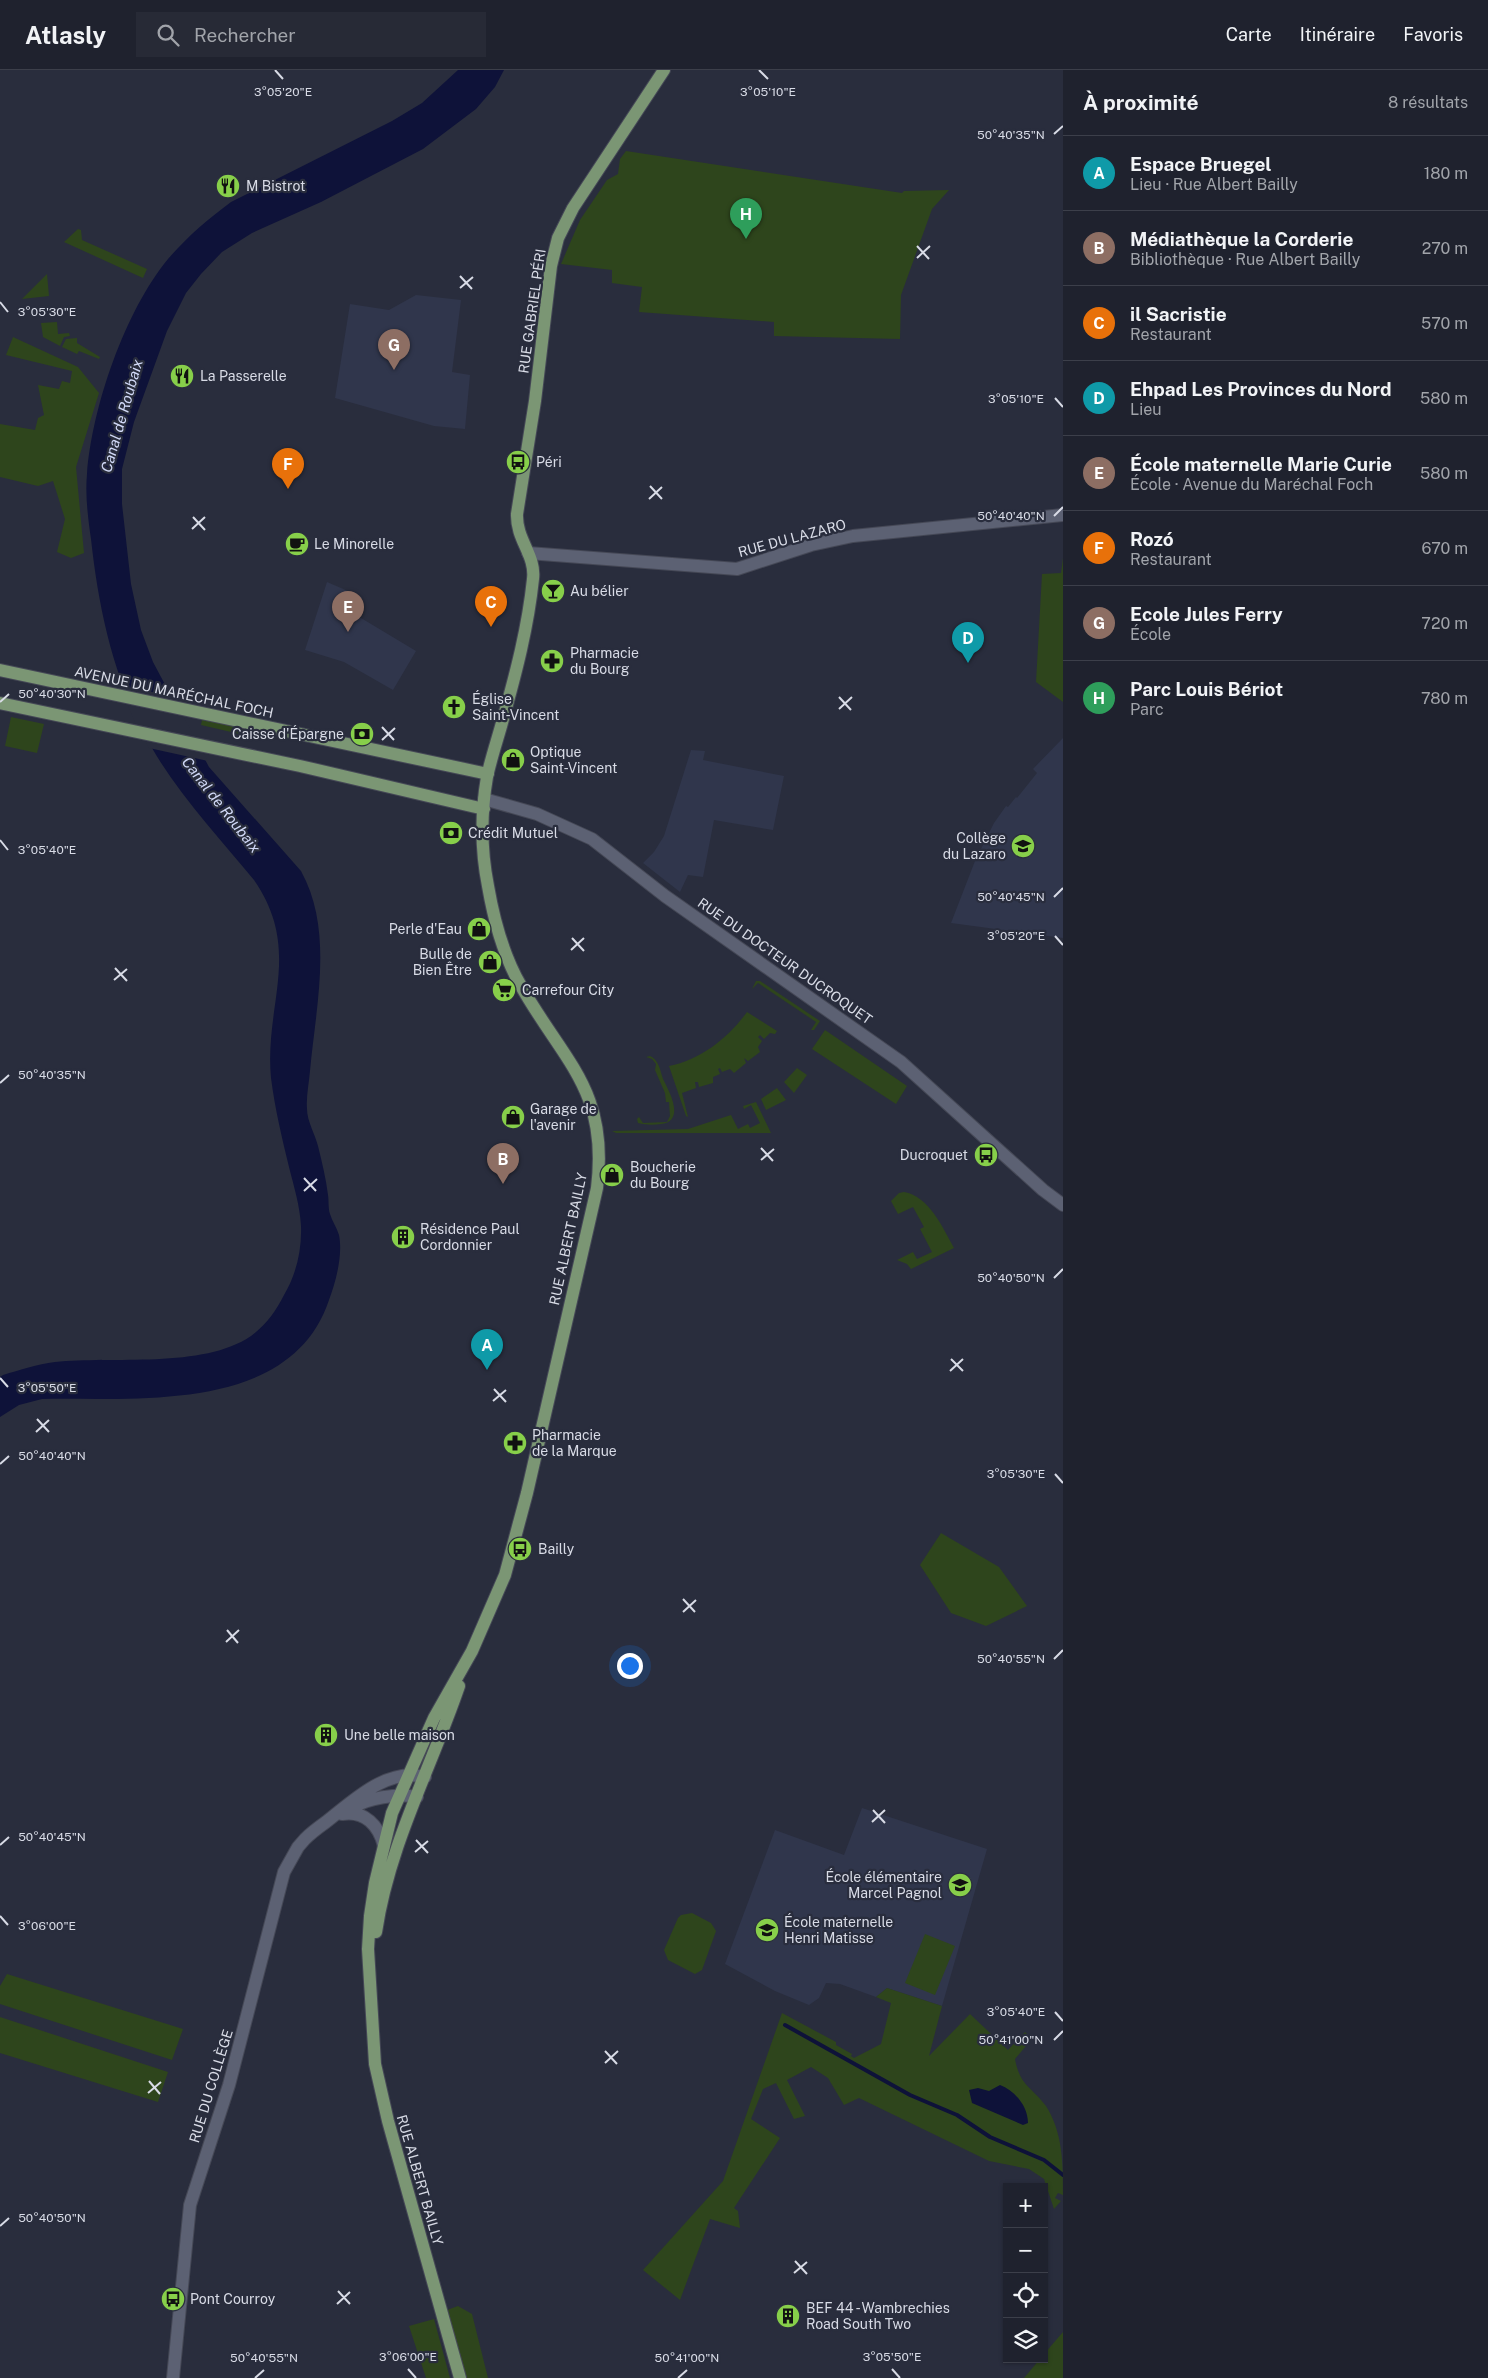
<!DOCTYPE html>
<html lang="fr">
<head>
<meta charset="utf-8">
<style>
	:root { --surface:#1f222e; --page:#272a36; --text:#f1f3f6; --muted:#a1a4aa; --line:#3c3f4a; --accent:#87cf4a }
	body { margin:0; font-family:"Public Sans",sans-serif; background:var(--page); color:var(--text) }
	.controls { position:absolute; right:15px; bottom:15px; display:grid; overflow:hidden; border-radius:0px; box-shadow:0 1px 4px #0004 }
	.controls button { width:45px; height:45px; display:grid; place-items:center; padding:0; border:0; border-bottom:1px solid var(--line); background:var(--surface); color:var(--text); font:25px sans-serif }
	.you { position:absolute; left:629px; top:1595px; width:18px; height:18px; margin:-12px; border:4px solid #fff; border-radius:50%; background:#1a73e8; box-shadow:0 0 0 8px #1a73e833 }
	.badge { display:grid; place-items:center; width:32px; height:32px; border-radius:50%; background:var(--accent); color:#fff; font-size:16px; font-weight:700 }
	.pin { position:absolute; translate:-50% -41px; filter:drop-shadow(0 1px 2px #0008) }
	.pin::after { content:''; position:absolute; top:26px; width:18px; height:15px; background:inherit; clip-path:polygon(0 0,100% 0,50% 100%) }
	.list { margin:0; padding:0; list-style:none }
	h2 { display:flex; justify-content:space-between; align-items:center; height:65px; margin:0; padding:0 20px; font-size:21px }
	h2 small { font-size:16px; font-weight:400; color:var(--muted) }
	.list li { display:grid; grid-template-columns:32px 1fr auto; gap:15px; align-items:center; box-sizing:border-box; height:75px; padding:0 20px; border-top:1px solid var(--line) }
	.list b { display:block; font-size:19px; white-space:nowrap }
	.list p { margin:0; font-size:16px; white-space:nowrap; color:var(--muted) }
	.list em { font-size:16px; font-style:normal; color:var(--muted) }
	.icon { flex:none; width:28px; height:28px; fill:none; stroke:currentColor; stroke-width:2; stroke-linecap:round; stroke-linejoin:round }
	.map { position:relative; flex:none; width:1063px; height:2308px; overflow:hidden }
	header { display:flex; align-items:center; gap:30px; box-sizing:border-box; height:70px; padding:0 25px; background:var(--surface); border-bottom:1px solid var(--line) }
	header strong { font-size:24px }
	nav { display:flex; gap:28px; margin-inline-start:auto; font-size:18px }
	.search { width:350px; height:45px; background:var(--page); display:flex; align-items:center; gap:12px; box-sizing:border-box; padding:0 18px; border-radius:0px; color:var(--muted); font-size:19px }
	main { display:flex }
	aside { flex:1; background:var(--surface) }
	.map>svg:first-child { display:block }
	.built { fill:#30364c }
	.green { fill:#2e451c }
	.water { fill:#0e1239 }
	.pier { fill:#292d3d }
	.lines { fill:none; stroke-linecap:round; stroke-linejoin:round }
	.stream { stroke:#0e1239; stroke-width:4 }
	.minor-casing { stroke:#454856; stroke-width:14 }
	.major-casing { stroke:#454856; stroke-width:14 }
	.minor { stroke:#5c6173; stroke-width:12 }
	.major { stroke:#7b9674; stroke-width:12 }
	.ticks { fill:none; stroke:#d8dbe6; stroke-width:2 }
	.labels { text-anchor:middle; stroke-width:4.5; stroke-linejoin:round; paint-order:stroke }
	.poi-label { font-size:14px; fill:#d8dbe6; stroke:#292d3d; text-anchor:start }
	.street-label { font-size:14px; fill:#d8dbe6; stroke:#292d3d }
	.water-label { font-size:15px; font-style:italic; fill:#d1d9f7; stroke:#292d3d }
	.ticks-label { font-size:12px; text-anchor:middle; fill:#d8dbe6; stroke:#292d3d; stroke-width:4.5; stroke-linejoin:round; paint-order:stroke }
</style>
</head>
<body>
<header>
<strong>Atlasly</strong>
<div class="search"><svg class="icon" aria-label="search" viewBox="0 0 24 24"><circle cx="10" cy="10" r="6"/><path d="M15 15l6 6"/></svg>Rechercher</div>
<nav><a>Carte</a><a>Itinéraire</a><a>Favoris</a></nav>
</header>
<main>
<div class="map">
<svg width="1063" height="2308" viewBox="0 0 1063 2308">
	<rect width="100%" height="100%" fill="#292d3d"/>
	<path class="built" d="M416,225l45,5 -9,72 18,3 -5,54 -31,-3 -99,-28 15,-94 39,6z
		M327,512l35,15 -6,18 60,36 -23,39 -49,-28 -39,-12z
		M1063,668v200l-112,-15 24,-62 19,-38 12,-17 2,1 8,-10 1,1 20,-25 -4,-4z
		M691,680l14,1 -2,9 81,16 -11,54 -59,-10 -11,57 -15,-2 -8,17 -37,-29 11,-11 10,-16z
		M862,1738l125,41 -45,157 -55,-18 -11,9 -36,-13 -14,-1 -7,15 -10,7 -34,-14 -50,-27 50,-134 69,25z"/>
	<path class="green" d="M626,81l276,42 2,-2 45,-1 -17,19 -31,86 -1,44 -126,-3v-14l-135,-10 3,-25 -30,-4v-13l-51,-6 19,-44 27,-40 11,-6 2,-15z
		M78,159l3,1 1,10 65,29 -4,9 -79,-36z
		M47,204l2,22 -27,3z
		M57,252l1,12 11,-1 1,3 -6,1 -4,9 -17,-9 -2,-14z
		M13,267l65,30 21,26 -23,74 8,86 -13,5 -14,-6 8,-33 -12,-38 -15,5 -38,-9v-53l35,6 3,-12 6,-3 -6,-30 21,4 3,-8 8,2 2,-12 -66,-16z
		M77,268v5l23,14 -1,2 -20,-8 -2,3 -15,-7 4,-8z
		M1063,488v144l-27,-20 6,-108 19,-1z
		M11,647l33,7 -7,29 -32,-7z
		M202,650l13,1 30,6 -1,8 -43,-10z
		M756,911h4l60,40 -6,9h-3l5,-8 -58,-39 -6,6z
		M747,942l30,19 -2,3 -5,-1 -6,6 -4,-4 -2,2 4,4 -4,6 2,5 -12,9 -4,-3 2,5 -12,10 -4,-4 -8,3 -2,-4 -2,1 2,5 -7,3v6l-14,4 -1,-5h-3l1,6 -14,5 6,24 -2,-1 -17,-50c32,-6 60,-29 78,-54z
		M825,960l82,56 -11,18 -84,-55z
		M650,986c9,4 10,14 13,23 6,12 23,42 -2,45 -8,1 -15,1 -23,-1l-1,-4 2,-2 4,6 24,-1 3,-6 -1,-14h-3l-1,-9 -10,-23 1,-6 -4,-5 -6,-2z
		M797,998l10,7 -13,18 -10,-11z
		M777,1018l9,12 -20,10 -5,-11z
		M756,1032l15,31h-155l-4,-2 76,-2 43,-14 7,14 10,-5 2,4 10,-5 -9,-18 -7,4 -1,-3z
		M904,1122c25,4 39,36 50,56l-43,21 -4,-5 -10,-4 16,-8 4,7 15,-7 -12,-23 4,-2 -11,-20 -15,7 -7,-13 8,-8z
		M941,1463l58,34 28,39 -41,20 -35,-13 -31,-48z
		M692,1843l19,10 5,8 -14,39 -7,4 -27,-14 -4,-10 14,-32 3,-3z
		M925,1864l30,12 -20,49 -30,-12z
		M7,1904l176,55 -11,31 -172,-56v-18z
		M887,1918l55,18 -13,50 41,-42 38,36 17,-18 7,7 -17,20c5,27 16,27 31,47 17,27 17,57 17,89l-5,-2 -3,5 6,3 -7,8 -10,-30 -15,-10 -40,-8 -130,-63 -15,7 -16,-27 -17,-11 -24,13 18,36 -11,3 -18,-36 -13,6 -12,30 29,19 -46,70 4,3 2,17 -30,-9 -30,81 -37,-30 80,-89 59,-168 54,29v3l16,9 -1,2 3,2 27,-14 10,-41 -15,-6z
		M0,1947l168,55 -10,30 -158,-49z
		M458,2236l14,8 16,64h-21l-20,-68z
		M434,2249l16,59h-24l-17,-52z
		M1063,2262v46h-39l16,-19h4v-5z"/>
	<path class="water" d="M458,0h46l-9,17 -19,22 -53,40 -102,53 -69,31 -30,19 -21,22 -15,19 -19,38 -33,91 -12,47v35l9,80 10,46 12,32 56,105 92,104c33,60 15,134 9,200 -1,12 -4,26 -3,38 0,12 8,25 11,37 4,16 8,33 10,49 1,6 0,13 2,19 2,7 7,14 9,21 4,20 -3,46 -10,65 -38,114 -192,97 -287,99l-23,6 -19,12v-40l3,-2c17,-5 34,-11 52,-13 57,-6 148,7 196,-26 15,-11 25,-25 33,-41 12,-20 18,-45 17,-69 -1,-20 -7,-39 -12,-59 -7,-29 -14,-58 -18,-89 -7,-74 32,-127 -17,-198 -40,-49 -87,-97 -114,-155 -29,-58 -42,-122 -49,-186 -3,-21 -6,-44 -4,-65 5,-67 38,-163 81,-215 19,-22 40,-40 63,-57l161,-81 30,-18z
		M1000,2015c15,6 28,21 28,38l-5,2 -51,-22 -3,-13 9,-2 11,3z"/>
	<path class="pier" d="M119,615l53,11 36,65 -59,-13 -12,-21z"/>
	<g class="lines">
		<path class="stream" d="M785,1955l125,70 47,20 33,22 54,23 19,15"/>
		<g class="minor-casing">
			<path id="minor" d="M528,483l209,16 74,-24 42,-9 210,-21
				M484,729l53,15 55,25 73,57 236,166 142,128 20,15
				M351,1738c17,-10 46,-15 66,-11
				M342,1744c23,-4 37,12 42,32
				M173,2308l17,-173 39,-120 55,-213 14,-25 7,-8c7,-7 14,-12 21,-17 27,-21 61,-55 99,-45"/>
		</g>
		<g class="major-casing">
			<path id="major" d="M0,600l488,104
				M0,633l300,63 184,43
				M376,1862c13,-87 55,-164 83,-246
				M460,2308l-72,-257 -13,-57 -7,-115 2,-33 5,-33 17,-70 42,-95 38,-67 33,-76 22,-82 70,-305c12,-98 -33,-126 -76,-202 -18,-31 -27,-65 -33,-100 -7,-35 -7,-74 -1,-109 4,-19 11,-39 16,-58 13,-46 25,-92 30,-140 3,-24 -17,-39 -16,-65l18,-113 16,-135 7,-28 15,-30 91,-138"/>
		</g>
		<use href="#minor" class="minor"/>
		<use href="#major" class="major"/>
	</g>
	<path class="ticks" d="M275,0l8,9M759,0l9,9M1054,64l9,-8M917,176l12,13M917,188l13,-12M460,206l12,13M460,218l13,-11M0,232l8,10M1055,328l8,9M650,416l12,13M649,429l13,-12M1054,446l9,-9M193,447l12,13M192,459l13,-12M839,627l12,13M0,632l9,-8M839,639l13,-12M382,657l12,13M382,670l13,-12M0,770l8,10M1054,827l9,-9M1055,866l8,9M572,868l12,13M571,880l13,-12M115,898l12,13M114,910l13,-11M0,1013l9,-8M761,1078l12,13M761,1090l13,-11M304,1108l12,13M304,1121l13,-12M1054,1208l9,-9M951,1289l12,12M950,1301l13,-12M0,1308l8,9M494,1319l12,13M493,1331l13,-11M37,1349l12,13M36,1362l13,-12M0,1394l9,-8M1055,1404l8,9M683,1529l12,13M683,1542l13,-12M227,1560l11,13M226,1572l13,-12M1054,1589l9,-9M873,1740l12,13M872,1752l13,-12M416,1770l12,13M0,1775l9,-8M415,1782l13,-11M0,1846l8,9M1055,1942l8,9M1054,1970l9,-9M605,1981l12,13M605,1993l13,-12M149,2011l11,13M148,2023l13,-11M0,2156l9,-8M795,2191l12,13M794,2203l13,-11M338,2221l12,13M337,2234l13,-12M408,2299l8,9M892,2299l8,9M255,2308l9,-8M678,2308l9,-8"/>
	<defs>
		<g id="restaurant-disc" transform="scale(1.25)"><circle r="9.5" fill="#87cf4a" stroke="#292d3d"/><path d="M-5-6h1v4h1v-4h1v4h1v-4h1v5L-1.5 .5V6h-2V.5L-5-1ZM5-6V6H3V1.5H1.5Q1.5-4 5-6Z" fill="#111"/></g>
		<g id="bus-disc" transform="scale(1.25)"><circle r="9.5" fill="#87cf4a" stroke="#292d3d"/><path d="M-5-6H5V4H4V6H2V4H-2V6H-4V4H-5ZM-3.5-4V0h7V-4ZM-3.5 1.2v1.5H-2V1.2ZM2 1.2v1.5H3.5V1.2Z" fill="#111"/></g>
		<g id="cafe-disc" transform="scale(1.25)"><circle r="9.5" fill="#87cf4a" stroke="#292d3d"/><path d="M-5.5-4.5H6V0H3Q3 3.5 0 3.5H-2.5Q-5.5 3.5-5.5 0ZM3-3.2v2h1.7v-2ZM-6 4.5H4V6H-6Z" fill="#111"/></g>
		<g id="bar-disc" transform="scale(1.25)"><circle r="9.5" fill="#87cf4a" stroke="#292d3d"/><path d="M-6-5H6L.8 .8V4.5H3.5V6h-7V4.5H-.8V.8Z" fill="#111"/></g>
		<g id="pharmacy-disc" transform="scale(1.25)"><circle r="9.5" fill="#87cf4a" stroke="#292d3d"/><path d="M-2-6h4v4h4v4h-4v4h-4v-4h-4v-4h4Z" fill="#111"/></g>
		<g id="church-disc" transform="scale(1.25)"><circle r="9.5" fill="#87cf4a" stroke="#292d3d"/><path d="M-1.2-6h2.4v3.5h3.3v2.4h-3.3V6h-2.4V-.1h-3.3v-2.4h3.3Z" fill="#111"/></g>
		<g id="bank-disc" transform="scale(1.25)"><circle r="9.5" fill="#87cf4a" stroke="#292d3d"/><path d="M-6-4H6V4H-6ZM0-2.3a2.3 2.3 0 1 0 0 4.6a2.3 2.3 0 1 0 0-4.6Z" fill="#111"/></g>
		<g id="shop-disc" transform="scale(1.25)"><circle r="9.5" fill="#87cf4a" stroke="#292d3d"/><path d="M-5-2.5h2.3a2.7 3.5 0 0 1 5.4 0H5L5.5 6h-11ZM-1.5-2.5h3a1.5 2.3 0 0 0-3 0Z" fill="#111"/></g>
		<g id="school-disc" transform="scale(1.25)"><circle r="9.5" fill="#87cf4a" stroke="#292d3d"/><path d="M0-5L7-2L0 1L-7-2ZM-4 1L0 2.5L4 1V4Q0 6-4 4Z" fill="#111"/></g>
		<g id="supermarket-disc" transform="scale(1.25)"><circle r="9.5" fill="#87cf4a" stroke="#292d3d"/><path d="M-6-5.5h2.5l.6 2H6L4.5 2H-2.5L-4.4-4H-6ZM-1.5 3.2a1.3 1.3 0 1 0 .1 0ZM3 3.2a1.3 1.3 0 1 0 .1 0Z" fill="#111"/></g>
		<g id="building-disc" transform="scale(1.25)"><circle r="9.5" fill="#87cf4a" stroke="#292d3d"/><path d="M-4-6H4V6H1V3H-1V6H-4ZM-2.5-4.3h1.7v1.8h-1.7ZM.8-4.3h1.7v1.8H.8ZM-2.5-1h1.7V.8h-1.7ZM.8-1h1.7V.8H.8Z" fill="#111"/></g>
	</defs>
	<g fill-rule="evenodd">
		<use href="#restaurant-disc" x="228" y="116"/>
		<use href="#restaurant-disc" x="182" y="306"/>
		<use href="#bus-disc" x="518" y="392"/>
		<use href="#cafe-disc" x="297" y="474"/>
		<use href="#bar-disc" x="553" y="521"/>
		<use href="#pharmacy-disc" x="552" y="591"/>
		<use href="#church-disc" x="454" y="637"/>
		<use href="#bank-disc" x="362" y="664"/>
		<use href="#shop-disc" x="513" y="690"/>
		<use href="#bank-disc" x="451" y="763"/>
		<use href="#school-disc" x="1023" y="776"/>
		<use href="#shop-disc" x="479" y="859"/>
		<use href="#shop-disc" x="490" y="892"/>
		<use href="#supermarket-disc" x="504" y="920"/>
		<use href="#shop-disc" x="513" y="1047"/>
		<use href="#bus-disc" x="986" y="1085"/>
		<use href="#shop-disc" x="612" y="1105"/>
		<use href="#building-disc" x="403" y="1167"/>
		<use href="#pharmacy-disc" x="515" y="1373"/>
		<use href="#bus-disc" x="520" y="1479"/>
		<use href="#building-disc" x="326" y="1665"/>
		<use href="#school-disc" x="960" y="1815"/>
		<use href="#school-disc" x="767" y="1860"/>
		<use href="#bus-disc" x="173" y="2229"/>
		<use href="#building-disc" x="788" y="2246"/>
	</g>
	<g class="labels">
		<g class="poi-label">
			<text x="246" y="121">M Bistrot</text>
			<text x="200" y="311">La Passerelle</text>
			<text x="536" y="397">Péri</text>
			<text x="314" y="479">Le Minorelle</text>
			<text x="570" y="526">Au bélier</text>
			<text x="570" y="588">Pharmacie<tspan x="570" dy="16">du Bourg</tspan></text>
			<text x="472" y="634">Église<tspan x="472" dy="16">Saint-Vincent</tspan></text>
			<text x="344" y="669" text-anchor="end">Caisse d'Épargne</text>
			<text x="530" y="687">Optique<tspan x="530" dy="16">Saint-Vincent</tspan></text>
			<text x="468" y="768">Crédit Mutuel</text>
			<text x="1006" y="773" text-anchor="end">Collège<tspan x="1006" dy="16">du Lazaro</tspan></text>
			<text x="462" y="864" text-anchor="end">Perle d'Eau</text>
			<text x="472" y="889" text-anchor="end">Bulle de<tspan x="472" dy="16">Bien Être</tspan></text>
			<text x="522" y="925">Carrefour City</text>
			<text x="530" y="1044">Garage de<tspan x="530" dy="16">l'avenir</tspan></text>
			<text x="968" y="1090" text-anchor="end">Ducroquet</text>
			<text x="630" y="1102">Boucherie<tspan x="630" dy="16">du Bourg</tspan></text>
			<text x="420" y="1164">Résidence Paul<tspan x="420" dy="16">Cordonnier</tspan></text>
			<text x="532" y="1370">Pharmacie<tspan x="532" dy="16">de la Marque</tspan></text>
			<text x="538" y="1484">Bailly</text>
			<text x="344" y="1670">Une belle maison</text>
			<text x="942" y="1812" text-anchor="end">École élémentaire<tspan x="942" dy="16">Marcel Pagnol</tspan></text>
			<text x="784" y="1857">École maternelle<tspan x="784" dy="16">Henri Matisse</tspan></text>
			<text x="190" y="2234">Pont Courroy</text>
			<text x="806" y="2243">BEF 44 - Wambrechies<tspan x="806" dy="16">Road South Two</tspan></text>
		</g>
		<g class="street-label">
			<text transform="translate(532 241) rotate(-82)" y="5">RUE GABRIEL PÉRI</text>
			<text transform="translate(792 468) rotate(-15)" y="5">RUE DU LAZARO</text>
			<text transform="translate(174 622) rotate(12)" y="5">AVENUE DU MARÉCHAL FOCH</text>
			<text transform="translate(785 891) rotate(35)" y="5">RUE DU DOCTEUR DUCROQUET</text>
			<text transform="translate(568 1169) rotate(-78)" y="5">RUE ALBERT BAILLY</text>
			<text transform="translate(211 2016) rotate(-73)" y="5">RUE DU COLLÈGE</text>
			<text transform="translate(420 2110) rotate(74)" y="5">RUE ALBERT BAILLY</text>
		</g>
		<g class="water-label">
			<text transform="translate(122 346) rotate(-74)" y="5">Canal de Roubaix</text>
			<text transform="translate(221 735) rotate(52)" y="5">Canal de Roubaix</text>
		</g>
	</g>
	<g class="ticks-label">
		<text x="283" y="26">3°05'20"E</text>
		<text x="768" y="26">3°05'10"E</text>
		<text x="1011" y="69">50°40'35"N</text>
		<text x="47" y="246">3°05'30"E</text>
		<text x="1016" y="333">3°05'10"E</text>
		<text x="1011" y="450">50°40'40"N</text>
		<text x="52" y="628">50°40'30"N</text>
		<text x="47" y="784">3°05'40"E</text>
		<text x="1011" y="831">50°40'45"N</text>
		<text x="1016" y="870">3°05'20"E</text>
		<text x="52" y="1009">50°40'35"N</text>
		<text x="1011" y="1212">50°40'50"N</text>
		<text x="47" y="1322">3°05'50"E</text>
		<text x="52" y="1390">50°40'40"N</text>
		<text x="1016" y="1408">3°05'30"E</text>
		<text x="1011" y="1593">50°40'55"N</text>
		<text x="52" y="1771">50°40'45"N</text>
		<text x="47" y="1860">3°06'00"E</text>
		<text x="1016" y="1946">3°05'40"E</text>
		<text x="1011" y="1974">50°41'00"N</text>
		<text x="52" y="2152">50°40'50"N</text>
		<text x="408" y="2291">3°06'00"E</text>
		<text x="892" y="2291">3°05'50"E</text>
		<text x="264" y="2292">50°40'55"N</text>
		<text x="687" y="2292">50°41'00"N</text>
	</g>
</svg>
<div class="controls">
<button>+</button>
<button>−</button>
<button><svg class="icon" aria-label="locate" viewBox="0 0 24 24"><circle cx="12" cy="12" r="6"/><path d="M12 2v4M12 18v4M2 12h4M18 12h4"/></svg></button>
<button><svg class="icon" aria-label="layers" viewBox="0 0 24 24"><path d="M12 4l9 5-9 5-9-5zM3 14l9 5 9-5"/></svg></button>
</div>
<div class="you"></div>
<div class="pin badge" style="left:487px;top:1300px;background:#0f9aa8">A</div>
<div class="pin badge" style="left:503px;top:1114px;background:#8d6e63">B</div>
<div class="pin badge" style="left:491px;top:557px;background:#e8710a">C</div>
<div class="pin badge" style="left:968px;top:593px;background:#0f9aa8">D</div>
<div class="pin badge" style="left:348px;top:562px;background:#8d6e63">E</div>
<div class="pin badge" style="left:288px;top:419px;background:#e8710a">F</div>
<div class="pin badge" style="left:394px;top:300px;background:#8d6e63">G</div>
<div class="pin badge" style="left:746px;top:169px;background:#2e9e5b">H</div>
</div>
<aside>
<h2>À proximité<small>8 résultats</small></h2>
<ul class="list">
<li><span class="badge" style="background:#0f9aa8">A</span><div><b>Espace Bruegel</b><p>Lieu · Rue Albert Bailly</p></div><em>180 m</em></li>
<li><span class="badge" style="background:#8d6e63">B</span><div><b>Médiathèque la Corderie</b><p>Bibliothèque · Rue Albert Bailly</p></div><em>270 m</em></li>
<li><span class="badge" style="background:#e8710a">C</span><div><b>il Sacristie</b><p>Restaurant</p></div><em>570 m</em></li>
<li><span class="badge" style="background:#0f9aa8">D</span><div><b>Ehpad Les Provinces du Nord</b><p>Lieu</p></div><em>580 m</em></li>
<li><span class="badge" style="background:#8d6e63">E</span><div><b>École maternelle Marie Curie</b><p>École · Avenue du Maréchal Foch</p></div><em>580 m</em></li>
<li><span class="badge" style="background:#e8710a">F</span><div><b>Rozó</b><p>Restaurant</p></div><em>670 m</em></li>
<li><span class="badge" style="background:#8d6e63">G</span><div><b>Ecole Jules Ferry</b><p>École</p></div><em>720 m</em></li>
<li><span class="badge" style="background:#2e9e5b">H</span><div><b>Parc Louis Bériot</b><p>Parc</p></div><em>780 m</em></li>
</ul>
</aside>
</main>
</body>
</html>
